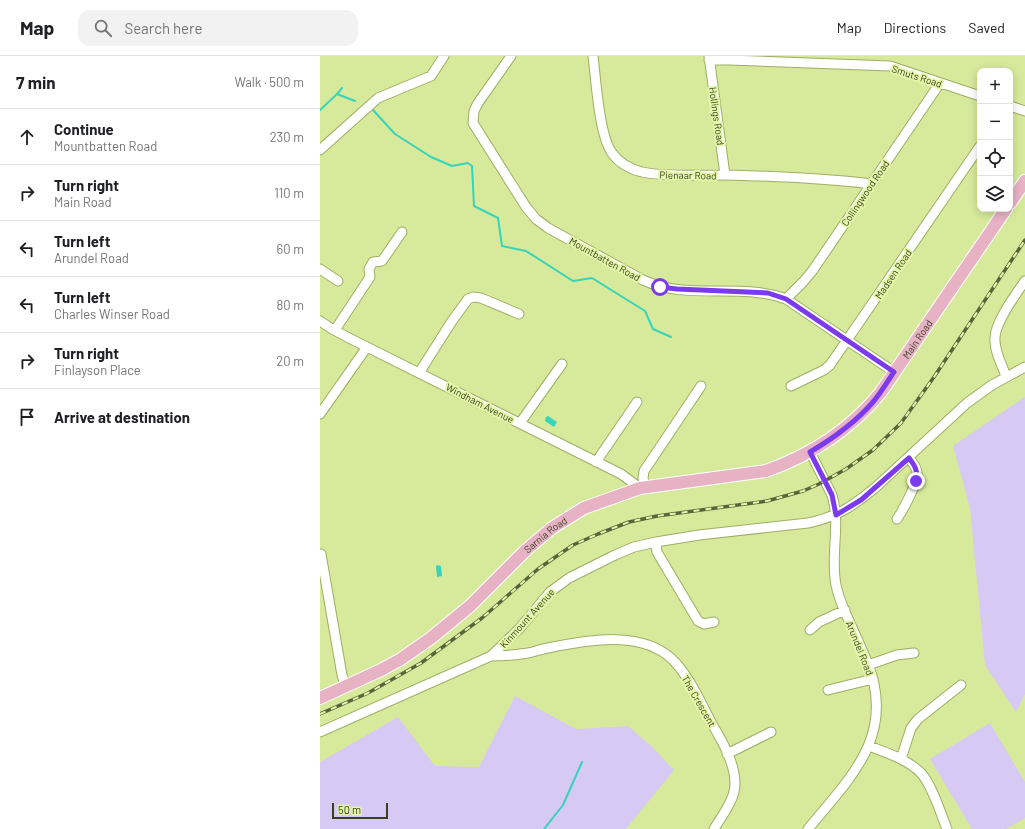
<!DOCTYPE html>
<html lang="en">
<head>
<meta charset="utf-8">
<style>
	:root { --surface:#fff; --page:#f2f2f2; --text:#202124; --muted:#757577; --line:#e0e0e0 }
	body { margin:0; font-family:Barlow,sans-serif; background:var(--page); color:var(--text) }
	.controls { position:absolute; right:12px; top:12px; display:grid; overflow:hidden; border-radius:8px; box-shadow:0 2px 10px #0003 }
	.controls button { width:36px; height:36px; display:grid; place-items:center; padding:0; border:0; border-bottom:1px solid var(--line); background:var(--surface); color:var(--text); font:20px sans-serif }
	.scale { position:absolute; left:12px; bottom:10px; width:56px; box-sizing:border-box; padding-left:4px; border:2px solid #394020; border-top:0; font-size:11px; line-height:14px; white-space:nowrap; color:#394020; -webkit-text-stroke:3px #e4f7a9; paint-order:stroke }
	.stop { position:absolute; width:12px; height:12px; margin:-9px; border:3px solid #7c3aed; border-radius:50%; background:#fff }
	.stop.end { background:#7c3aed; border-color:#fff; box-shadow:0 1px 4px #0008 }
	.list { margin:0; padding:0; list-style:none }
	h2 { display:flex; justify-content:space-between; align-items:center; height:52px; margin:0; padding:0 16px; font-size:17px }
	h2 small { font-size:13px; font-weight:400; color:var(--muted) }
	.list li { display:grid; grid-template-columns:26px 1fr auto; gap:12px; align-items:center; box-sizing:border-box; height:56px; padding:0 16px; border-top:1px solid var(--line) }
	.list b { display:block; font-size:15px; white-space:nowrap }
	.list p { margin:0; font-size:13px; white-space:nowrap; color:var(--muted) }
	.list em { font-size:13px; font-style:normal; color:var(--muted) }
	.icon { flex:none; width:22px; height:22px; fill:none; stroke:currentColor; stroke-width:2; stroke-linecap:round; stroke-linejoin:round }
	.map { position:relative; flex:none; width:705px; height:773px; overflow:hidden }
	header { display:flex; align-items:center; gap:24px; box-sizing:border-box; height:56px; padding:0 20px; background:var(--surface); border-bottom:1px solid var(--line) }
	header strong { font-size:19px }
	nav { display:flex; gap:22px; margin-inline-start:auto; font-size:14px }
	.search { width:280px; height:36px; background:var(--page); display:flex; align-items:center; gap:10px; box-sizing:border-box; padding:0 14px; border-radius:12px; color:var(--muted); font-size:15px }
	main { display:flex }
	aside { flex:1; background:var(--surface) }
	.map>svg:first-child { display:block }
	.green { fill:#d6c9f3 }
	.water { fill:#37d3ba }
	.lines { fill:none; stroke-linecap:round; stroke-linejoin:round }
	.stream { stroke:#37d3ba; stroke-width:2 }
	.minor-casing { stroke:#9eae63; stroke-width:11 }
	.major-casing { stroke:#fff; stroke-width:14 }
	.minor { stroke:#fff; stroke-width:9 }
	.major { stroke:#e7b3c4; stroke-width:12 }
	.rail-casing { stroke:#5a643a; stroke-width:3.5 }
	.rail { stroke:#e4f7a9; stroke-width:2; stroke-dasharray:6; stroke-linecap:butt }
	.route { stroke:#7c3aed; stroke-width:5 }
	.labels { text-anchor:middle; stroke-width:4; stroke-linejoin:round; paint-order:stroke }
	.street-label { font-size:10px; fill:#394020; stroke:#e4f7a9 }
</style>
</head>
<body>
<header>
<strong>Map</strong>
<div class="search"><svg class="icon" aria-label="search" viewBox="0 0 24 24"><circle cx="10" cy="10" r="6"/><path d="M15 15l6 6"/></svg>Search here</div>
<nav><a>Map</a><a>Directions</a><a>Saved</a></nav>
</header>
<main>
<aside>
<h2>7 min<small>Walk · 500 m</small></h2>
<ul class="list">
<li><svg class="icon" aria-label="ahead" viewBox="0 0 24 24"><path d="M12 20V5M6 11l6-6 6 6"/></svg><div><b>Continue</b><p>Mountbatten Road</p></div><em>230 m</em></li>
<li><svg class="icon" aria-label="right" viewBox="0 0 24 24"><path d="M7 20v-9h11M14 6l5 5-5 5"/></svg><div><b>Turn right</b><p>Main Road</p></div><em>110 m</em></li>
<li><svg class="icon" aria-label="left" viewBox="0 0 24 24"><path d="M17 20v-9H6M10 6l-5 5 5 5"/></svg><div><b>Turn left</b><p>Arundel Road</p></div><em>60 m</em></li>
<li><svg class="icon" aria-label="left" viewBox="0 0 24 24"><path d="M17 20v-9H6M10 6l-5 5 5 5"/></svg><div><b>Turn left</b><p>Charles Winser Road</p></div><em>80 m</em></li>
<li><svg class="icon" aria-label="right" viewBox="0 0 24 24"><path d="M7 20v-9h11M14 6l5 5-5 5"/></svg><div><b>Turn right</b><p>Finlayson Place</p></div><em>20 m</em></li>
<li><svg class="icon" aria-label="arrive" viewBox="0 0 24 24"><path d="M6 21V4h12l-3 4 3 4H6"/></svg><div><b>Arrive at destination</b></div></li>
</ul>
</aside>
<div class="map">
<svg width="705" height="773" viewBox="0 0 705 773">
	<rect width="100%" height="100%" fill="#d7ea9c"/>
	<path class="green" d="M705,341v297l-9,18 -31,-47 -15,-157 -17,-62z
		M195,640l61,33 52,-3 23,20 23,24 -48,59h-306v-67l78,-45 37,49 44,1z
		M670,667l35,59v36l-19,11h-34l-42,-70z"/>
	<path class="water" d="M228,360l9,6 -3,5 -9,-6 1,-4z
		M117,509l4,1 1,10 -5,1 -1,-11z"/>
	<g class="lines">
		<path class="stream" d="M17,38l18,7
			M0,54l17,-16 5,-6
			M53,54l22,24 36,23 21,9 16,-3 4,3 2,40 24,12 4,28 24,5 47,30 19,-3 53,33 8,18 18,8
			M224,773l19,-24 19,-43"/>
		<g class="minor-casing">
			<path id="minor" d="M191,0l-33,47 -4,8 -1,12 53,84 10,12 12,9 95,52c44,21 98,2 143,19l108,73
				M273,0c3,24 6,79 19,97 7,10 18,16 30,19 23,5 57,3 81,3 49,1 99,3 148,9
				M389,0l16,119
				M389,4h20l161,6 90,30
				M690,50l15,5
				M0,94l58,-52 53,-22 13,-20
				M0,213l18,12
				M466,243l18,-18 9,-11 127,-187
				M0,265l12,8 19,10 270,135 19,14
				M15,274l35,-53 -1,-8 4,-7 9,-1 20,-29
				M99,317l33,-52 16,-22 5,-2 8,1 38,16
				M686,320c-4,-11 -12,-25 -11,-38 0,-16 21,-44 30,-57
				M471,330l33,-16 6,-5 150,-219
				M0,358l47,-67
				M200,367l42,-59
				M276,406l41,-60
				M325,431l-2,-9 1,-7 57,-85
				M577,463c6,-9 22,-38 20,-47 -1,-6 -5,-10 -8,-14
				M336,486l1,10 41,69 6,3 10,-2
				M1,498l21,121 4,12
				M490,574l9,-8 26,-12
				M171,600c13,0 25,-1 37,-3 6,-1 13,-4 20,-5 40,-8 96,-19 127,14 16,18 26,41 37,62 11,18 27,46 22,68 -3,13 -13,25 -20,37
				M548,609l29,-10 17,-2
				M508,634l45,-11
				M0,676l171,-76 28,-27 31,-37 19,-14 46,-23 19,-8 22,-5 43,-7 109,-12c29,-6 45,-17 68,-36l91,-84 25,-18 33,-18
				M549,690c18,7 38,13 52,27 11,12 20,41 26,56
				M407,698l44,-22
				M581,703l10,-31 7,-9 43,-34
				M488,773c42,-51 88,-93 60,-165 -7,-17 -15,-34 -22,-50 -4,-9 -8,-19 -10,-29 -6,-30 5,-60 -4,-90l-22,-43"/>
		</g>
		<g class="major-casing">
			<g id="major">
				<path d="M690,147l15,-22"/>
				<path id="s1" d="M0,642l61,-28 20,-11 30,-21 39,-32 56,-56 26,-22 32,-20 56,-20 126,-17c45,-16 85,-42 115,-79l125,-183"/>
			</g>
		</g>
		<use href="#minor" class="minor"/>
		<use href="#major" class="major"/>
		<g class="rail-casing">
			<path id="rail" d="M0,658l48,-21 53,-30 61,-45 56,-49 35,-24 25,-11 31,-12 28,-6 110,-15 36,-10 16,-7 27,-15 27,-19 28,-27 33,-46 91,-137"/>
		</g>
		<use href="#rail" class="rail"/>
	</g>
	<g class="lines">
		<path class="route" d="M340,231l17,2 91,4 18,6 108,73c-7,10 -13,21 -21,30 -18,21 -41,37 -63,50l22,43 4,20 25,-15 48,-42c6,8 9,12 7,23"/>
	</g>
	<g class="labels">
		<g class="street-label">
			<text transform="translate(597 20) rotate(18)" y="4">Smuts Road</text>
			<text transform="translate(397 60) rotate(82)" y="4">Hollings Road</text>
			<text transform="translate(368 119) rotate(1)" y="4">Pienaar Road</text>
			<text transform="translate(545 137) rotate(-56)" y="4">Collingwood Road</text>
			<text transform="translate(285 203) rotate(29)" y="4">Mountbatten Road</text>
			<text transform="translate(573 218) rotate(-56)" y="4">Madsen Road</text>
			<text dy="4" stroke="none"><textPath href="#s1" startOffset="720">Main Road</textPath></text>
			<text transform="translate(160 347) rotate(27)" y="4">Windham Avenue</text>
			<text dy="4" stroke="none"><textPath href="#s1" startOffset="281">Sarnia Road</textPath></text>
			<text transform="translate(207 562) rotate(-48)" y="4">Kinmount Avenue</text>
			<text transform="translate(540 592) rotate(68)" y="4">Arundel Road</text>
			<text transform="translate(379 645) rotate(60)" y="4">The Crescent</text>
		</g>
	</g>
</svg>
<div class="controls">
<button>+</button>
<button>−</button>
<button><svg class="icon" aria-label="locate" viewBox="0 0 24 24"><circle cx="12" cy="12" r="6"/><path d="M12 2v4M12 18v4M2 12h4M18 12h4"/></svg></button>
<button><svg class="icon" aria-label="layers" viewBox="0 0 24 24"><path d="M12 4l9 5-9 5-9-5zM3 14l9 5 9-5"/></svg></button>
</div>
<div class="scale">50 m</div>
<div class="stop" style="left:340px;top:231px"></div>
<div class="stop end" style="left:596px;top:425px"></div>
</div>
</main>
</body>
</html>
